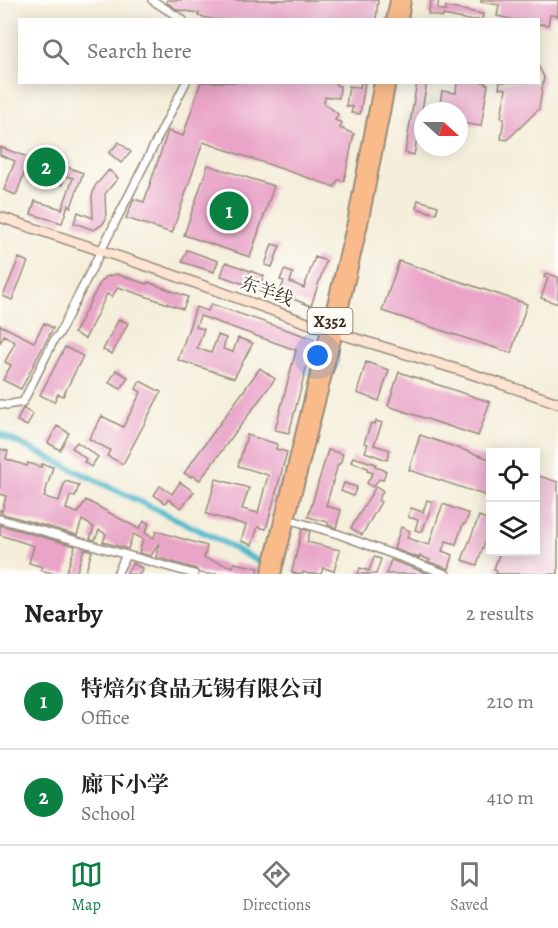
<!DOCTYPE html>
<html lang="en">
<head>
<meta charset="utf-8">
<style>
	:root { --surface:#fff; --page:#f6f6f6; --text:#222; --muted:#767676; --line:#e0e0e0; --accent:#0b8043 }
	body { margin:0; font-family:Alegreya,"Noto Serif SC",serif; background:var(--page); color:var(--text) }
	.controls { position:absolute; right:18px; bottom:18px; display:grid; overflow:hidden; border-radius:0px; box-shadow:0 3px 15px #0003 }
	.controls button { width:54px; height:54px; display:grid; place-items:center; padding:0; border:0; border-bottom:2px solid var(--line); background:var(--surface); color:var(--text); font:30px sans-serif }
	.compass { position:absolute; left:414px; top:102px; width:54px; height:54px; border-radius:50%; background:var(--surface); box-shadow:0 3px 15px #0003; rotate:111deg }
	.you { position:absolute; left:318px; top:356px; width:21px; height:21px; margin:-15px; border:4px solid #fff; border-radius:50%; background:#1a73e8; box-shadow:0 0 0 9px #1a73e833 }
	.badge { display:grid; place-items:center; width:39px; height:39px; border-radius:50%; background:var(--accent); color:#fff; font-size:20px; font-weight:700 }
	.pin { position:absolute; translate:-50% -50%; border:3px solid #fff; box-shadow:0 2px 6px #0006 }
	.list { margin:0; padding:0; list-style:none }
	h2 { display:flex; justify-content:space-between; align-items:center; height:78px; margin:0; padding:0 24px; font-size:26px }
	h2 small { font-size:20px; font-weight:400; color:var(--muted) }
	.list li { display:grid; grid-template-columns:39px 1fr auto; gap:18px; align-items:center; box-sizing:border-box; height:96px; padding:0 24px; border-top:2px solid var(--line) }
	.list b { display:block; font-size:22px; white-space:nowrap }
	.list p { margin:0; font-size:20px; white-space:nowrap; color:var(--muted) }
	.list em { font-size:20px; font-style:normal; color:var(--muted) }
	.icon { flex:none; width:33px; height:33px; fill:none; stroke:currentColor; stroke-width:2; stroke-linecap:round; stroke-linejoin:round }
	.map { position:relative; flex:none; width:558px; height:574px; overflow:hidden }
	.search { position:absolute; background:var(--surface); box-shadow:0 3px 15px #0003; left:18px; right:18px; top:18px; height:66px; display:flex; align-items:center; gap:15px; box-sizing:border-box; padding:0 21px; border-radius:0px; color:var(--muted); font-size:22px }
	.sheet { height:270px; background:var(--surface) }
	nav { display:flex; justify-content:space-around; align-items:center; box-sizing:border-box; height:84px; border-top:2px solid var(--line); background:var(--surface); font-size:16px; color:var(--muted) }
	nav a { display:grid; justify-items:center; gap:3px }
	nav .on { color:var(--accent) }
	.map>svg:first-child { display:block }
	.lines { fill:none; stroke-linecap:round; stroke-linejoin:round }
	.canal { stroke:#4db7ca; stroke-width:6 }
	.building { fill:#e9a4c8 }
	.minor-casing { stroke:#988c7c; stroke-width:10 }
	.secondary-casing { stroke:#988c7c; stroke-width:12 }
	.primary-casing { stroke:#988c7c; stroke-width:14 }
	.minor { stroke:#fff; stroke-width:7 }
	.secondary { stroke:#fde4d1; stroke-width:9 }
	.primary { stroke:#fabb8b; stroke-width:10 }
	.labels { text-anchor:middle; stroke-width:4.5; stroke-linejoin:round; paint-order:stroke }
	.shield { fill:#fdfcf7; stroke:#75695f; stroke-width:1.5 }
	.shield-label { font-size:16px; font-weight:bold; fill:#3b2a1e }
	.street-label { font-size:18px; fill:#3b2a1e; stroke:#fdfcf7 }
</style>
</head>
<body>
<div class="map">
<svg width="558" height="574" viewBox="0 0 558 574">
	<rect width="100%" height="100%" fill="#fdfcf7"/>
	<filter id="ink" filterUnits="userSpaceOnUse"><feTurbulence type="fractalNoise" baseFrequency=".0167" numOctaves="2"/><feDisplacementMap in="SourceGraphic" scale="12" xChannelSelector="R" yChannelSelector="G"/><feConvolveMatrix kernelMatrix="1 2 1 2 8 2 1 2 1" color-interpolation-filters="sRGB"/></filter>
	<filter id="wash" filterUnits="userSpaceOnUse"><feTurbulence type="fractalNoise" baseFrequency=".008" numOctaves="4" result="noise"/><feDisplacementMap in="SourceGraphic" scale="24" xChannelSelector="R" yChannelSelector="G"/><feGaussianBlur stdDeviation="1.35" result="paint"/><feColorMatrix in="noise" values="0 0 0 0 0 0 0 0 0 0 0 0 0 0 0 0 0 1.4 0 .05"/><feComposite in="paint" operator="in"/></filter>
	<g filter="url(#wash)">
		<rect width="100%" height="100%" fill="#f4eeda"/>
		<g class="lines">
			<path class="canal" d="M0,434l213,103 69,37"/>
		</g>
		<g id="blocks">
			<path class="building" d="M167,0h211l-2,20h-159l-19,-4 1,-3 -21,-3 -11,-7z
				M431,0h8l-2,9 9,2v-4l37,7 -1,6h-13l-26,-5v2l-15,-3z
				M481,0h77v16l-8,-1 -2,10 -10,-1v-4h-24l-17,-4 2,-11 -18,-3z
				M538,65l6,12 -5,32 -32,31 -6,-1 3,-21 -3,-1 5,-28 -7,-1 1,-6h38z
				M201,82h135v3l4,1 -1,12 -14,-1 -1,6 14,11 -3,6 7,3 -2,5 14,6 -10,47 -6,-1 -3,7 -132,-45 -31,91 -46,-15 8,-19 10,3 24,-71 15,5z
				M361,82h4l-5,32 -9,-1 2,-6 -7,-1 3,-20 11,2z
				M417,82h10l-13,73 -9,-2z
				M457,82h28v2h3l-7,42 -22,-3v-12h-20l3,-20 14,2z
				M119,142l12,10 -10,11 -12,-10z
				M0,147l30,11 -14,37 -12,-5 11,-29 -15,-6z
				M62,165l21,8 -12,34 -3,-2 -6,18 -31,-9 4,-13 27,8 11,-31 -8,-2 -3,9 -6,-2z
				M208,165l66,21 -24,71 -66,-22z
				M109,170l9,8 -13,16 1,25 -4,6 -8,5 -20,-7 4,-11 15,6 -1,-22 3,-10z
				M418,200l20,6 -2,8 -20,-6z
				M272,244l8,2 -8,21 -7,-2z
				M187,250l31,11 -4,11 -32,-10z
				M315,257l11,4 -15,45 -18,-7 1,-2 -14,-5 4,-11 -4,-1 4,-10 9,3 -3,9 14,6z
				M19,258l9,4 -16,38 -9,-4z
				M399,261l128,43 -16,49 -129,-42z
				M226,262l38,14 -5,13 -38,-13z
				M546,273l12,4v27l-17,-6 7,-20 -4,-1z
				M116,274l31,10 1,-2 40,15 -5,12 -65,-22 -6,10 -5,-3 -22,45 -11,-6 26,-50 6,-6z
				M211,304l103,35 -25,94 -14,-3 21,-80 -96,-34 -4,11 8,2 -7,19 14,5 7,-18 8,3 -3,11 10,3 5,-14 15,5 -19,35 -56,-18 18,-53 12,4z
				M119,319l9,4 -16,31 -9,-4z
				M44,323l9,5 -32,61 -18,-9 8,-15 -6,-3 10,-20 -11,-7 -4,8v-18l34,17z
				M65,347l18,9 -20,40 -5,-2 -4,8 -14,-7z
				M366,362l23,8 -10,31 -22,-8z
				M260,368l15,11 -75,101 -8,-5 -1,2 -7,-4z
				M116,370l12,7 -7,12 -12,-6z
				M399,372l91,30 -12,34 -90,-30z
				M140,381l21,11 -38,72 -16,-8 3,-6 -21,-11 13,-23 21,11 18,-35 -5,-3z
				M23,408l10,6 -6,12 -10,-5z
				M376,421l6,2 -8,22 16,5 -3,10 -22,-8 3,-8 -4,-1 7,-20 4,1z
				M57,426l12,7 -9,17 -12,-7z
				M247,435l30,9 -1,5 11,3 -21,77 -8,-2 -6,18 -11,-4 5,-16 -40,-11 10,-35 33,9 -7,21 16,4 10,-38 -30,-9z
				M420,435l70,24v38l-81,-27z
				M77,442l21,15 -7,10 -7,-5 2,-3 -14,-11z
				M0,449l8,2 -2,8 21,7 1,-3 13,4 1,-3 11,3 -9,30 15,4 6,-20 14,4 -4,12 -5,-1 -4,13 12,4 8,-13 53,29 5,-8 5,3 -4,9 9,5 2,-7 51,15 -3,12 29,9 1,-4 25,5 -2,6h-49l-9,-1 -3,-4 -40,-12 3,-14 -8,13 -12,-3 4,-14 -10,-5 -5,15 -25,-7 3,-8 -7,-4 -4,10 -5,-1 4,-12 -12,-7 -5,15 -77,-22v-3l2,1 4,-15 -6,-2z
				M328,450l15,4 -3,10h-2l-12,42 15,4 -5,18 -8,-3v-3l-20,-5z
				M353,457l23,7 -1,2 11,5 -3,9 -4,-1 -6,8 -6,-4 6,-10 -6,-2 1,-3 -17,-6z
				M536,475l22,7v92h-62l1,-4 -3,-1 6,-17h36z
				M180,482l14,10 -13,16 -13,-9 -3,4 -11,-8 6,-9 12,8z
				M344,483l13,4 -4,9 -12,-5z
				M376,486l7,5 -5,9 3,2 -19,33 -11,-7z
				M427,500l6,2 -11,30 -7,-2 3,-10 -10,-3 3,-9 12,4z
				M443,504l26,10 -4,10h-2l-7,20 -10,-3 -4,10 11,4 -4,14 -20,-7 1,-2 -10,-4 -1,2 -25,-9 7,-22 9,4 -3,7 22,7 9,-28z
				M479,516l10,4 -1,2h2v22l-5,-2 -8,23 -15,-5z
				M0,525l75,21 -9,28h-10l-16,-4 3,-3 -14,-4 5,-17 -34,-11z
				M302,529l8,2 -3,11 33,8 -6,21 -11,-3 -2,6h-12l-6,-2v2h-7l-4,-2z
				M84,549l8,2 -7,23h-9z
				M374,557l7,2 -5,15h-18l2,-6 9,3z
				M391,560l38,14h-43z
				M133,563l10,6 -3,5h-14z"/>
		</g>
	</g>
	<g filter="url(#ink)">
		<use href="#blocks" fill-opacity="0" stroke="#988c7c" stroke-width="1.5"/>
		<g class="lines">
			<g class="minor-casing">
				<path id="minor" d="M152,0l31,20
					M0,404l7,1 16,-3 31,-62 5,-6 127,-252
					M0,519l194,55
					M288,519l50,15 108,40
					M117,574l9,-19"/>
			</g>
			<g class="secondary-casing">
				<path id="secondary" d="M0,217l159,53 168,60 139,42 92,31"/>
			</g>
			<g class="primary-casing">
				<path id="primary" d="M392,20l4,-20
					M402,20l3,-20
					M267,574l86,-351 27,-141
					M275,574l62,-242 25,-108 28,-142"/>
			</g>
			<use href="#minor" class="minor"/>
			<use href="#secondary" class="secondary"/>
			<use href="#primary" class="primary"/>
		</g>
	</g>
	<g class="labels">
		<rect class="shield" x="307.5" y="308" width="45" height="26" rx="4.5"/>
		<g class="shield-label">
			<text x="330" y="327">X352</text>
		</g>
		<g class="street-label">
			<text transform="translate(267 291) rotate(20)" y="6">东羊线</text>
		</g>
	</g>
</svg>
<div class="controls">
<button><svg class="icon" aria-label="locate" viewBox="0 0 24 24"><circle cx="12" cy="12" r="6"/><path d="M12 2v4M12 18v4M2 12h4M18 12h4"/></svg></button>
<button><svg class="icon" aria-label="layers" viewBox="0 0 24 24"><path d="M12 4l9 5-9 5-9-5zM3 14l9 5 9-5"/></svg></button>
</div>
<svg class="compass" viewBox="-18 -18 36 36"><path d="M0-13l5 13h-10z" fill="#e53935"/><path d="M0 13l5-13h-10z" fill="#767676"/></svg>
<div class="you"></div>
<div class="pin badge" style="left:229px;top:211px">1</div>
<div class="pin badge" style="left:46px;top:167px">2</div>
<div class="search"><svg class="icon" aria-label="search" viewBox="0 0 24 24"><circle cx="10" cy="10" r="6"/><path d="M15 15l6 6"/></svg>Search here</div>
</div>
<section class="sheet">
<h2>Nearby<small>2 results</small></h2>
<ul class="list">
<li><span class="badge">1</span><div><b>特焙尔食品无锡有限公司</b><p>Office</p></div><em>210 m</em></li>
<li><span class="badge">2</span><div><b>廊下小学</b><p>School</p></div><em>410 m</em></li>
</ul>
</section>
<nav>
<a class="on"><svg class="icon" aria-label="map" viewBox="0 0 24 24"><path d="M3 6l6-2 6 2 6-2v14l-6 2-6-2-6 2zM9 4v14M15 6v14"/></svg>Map</a>
<a><svg class="icon" aria-label="directions" viewBox="0 0 24 24"><path d="M12 3l9 9-9 9-9-9zM9 14v-3h6M13 9l2 2-2 2"/></svg>Directions</a>
<a><svg class="icon" aria-label="saved" viewBox="0 0 24 24"><path d="M7 4h10v16l-5-4-5 4z"/></svg>Saved</a>
</nav>
</body>
</html>
